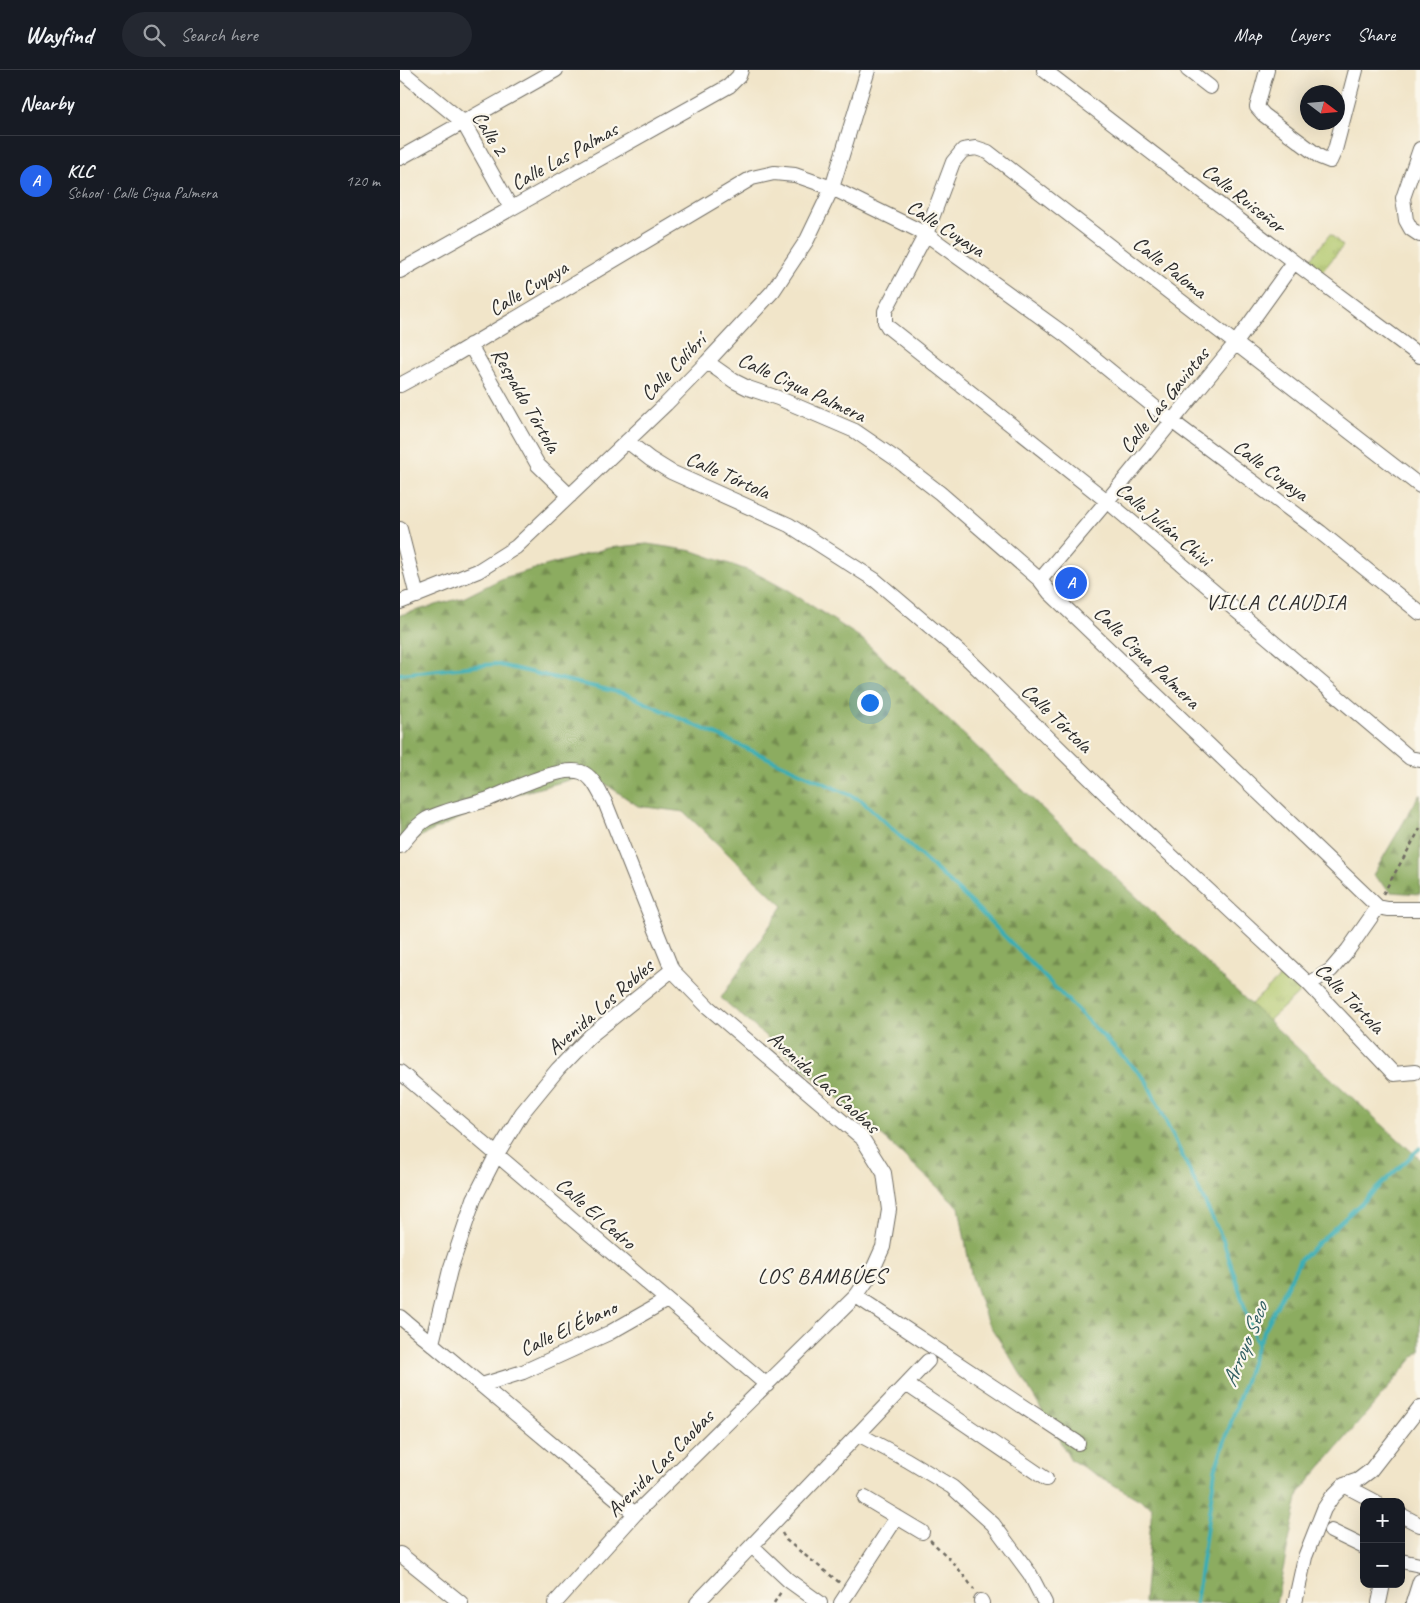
<!DOCTYPE html>
<html lang="en">
<head>
<meta charset="utf-8">
<style>
	:root { --surface:#171b24; --page:#242831; --text:#f1f3f6; --muted:#9ea1a6; --line:#363941; --accent:#2563eb }
	body { margin:0; font-family:Caveat,sans-serif; background:var(--page); color:var(--text) }
	.controls { position:absolute; right:15px; bottom:15px; display:grid; overflow:hidden; border-radius:10px; box-shadow:0 5px 20px #0002 }
	.controls button { width:45px; height:45px; display:grid; place-items:center; padding:0; border:0; border-bottom:1px solid var(--line); background:var(--surface); color:var(--text); font:25px sans-serif }
	.compass { position:absolute; left:900px; top:15px; width:45px; height:45px; border-radius:50%; background:var(--surface); box-shadow:0 5px 20px #0002; rotate:106deg }
	.you { position:absolute; left:469px; top:632px; width:18px; height:18px; margin:-12px; border:4px solid #fff; border-radius:50%; background:#1a73e8; box-shadow:0 0 0 8px #1a73e833 }
	.badge { display:grid; place-items:center; width:32px; height:32px; border-radius:50%; background:var(--accent); color:#fff; font-size:16px; font-weight:700 }
	.pin { position:absolute; translate:-50% -50%; border:2px solid #fff; box-shadow:0 1px 5px #0006 }
	.list { margin:0; padding:0; list-style:none }
	h2 { display:flex; justify-content:space-between; align-items:center; height:65px; margin:0; padding:0 20px; font-size:21px }
	h2 small { font-size:16px; font-weight:400; color:var(--muted) }
	.list li { display:grid; grid-template-columns:32px 1fr auto; gap:15px; align-items:center; box-sizing:border-box; height:90px; padding:0 20px; border-top:1px solid var(--line) }
	.list b { display:block; font-size:19px; white-space:nowrap }
	.list p { margin:0; font-size:16px; white-space:nowrap; color:var(--muted) }
	.list em { font-size:16px; font-style:normal; color:var(--muted) }
	.icon { flex:none; width:28px; height:28px; fill:none; stroke:currentColor; stroke-width:2; stroke-linecap:round; stroke-linejoin:round }
	.map { position:relative; flex:none; width:1020px; height:1533px; overflow:hidden }
	header { display:flex; align-items:center; gap:30px; box-sizing:border-box; height:70px; padding:0 25px; background:var(--surface); border-bottom:1px solid var(--line) }
	header strong { font-size:24px }
	nav { display:flex; gap:28px; margin-inline-start:auto; font-size:18px }
	.search { width:350px; height:45px; background:var(--page); display:flex; align-items:center; gap:12px; box-sizing:border-box; padding:0 18px; border-radius:28px; color:var(--muted); font-size:19px }
	main { display:flex }
	aside { flex:1; background:var(--surface) }
	.map>svg:first-child { display:block }
	.grass { fill:url(#grass-tufts); stroke:#6e794c }
	.forest { fill:url(#forest-firs); stroke:#5c6c46 }
	.lines { fill:none; stroke-linecap:round; stroke-linejoin:round }
	.stream { stroke:#3badb4; stroke-width:4 }
	.minor-casing { stroke:#706c62; stroke-width:16 }
	.path { stroke:#706c62; stroke-width:2.5; stroke-dasharray:4 4; stroke-linecap:butt }
	.minor { stroke:#fff; stroke-width:14 }
	.labels { text-anchor:middle; stroke-width:4.5; stroke-linejoin:round; paint-order:stroke }
	.street-label { font-size:21px; fill:#2b2b2b; stroke:#fbf7ec }
	.neighbourhood-label { font-size:22px; letter-spacing:1px; fill:#2b2b2b; stroke:#fbf7ec }
	.water-label { font-size:22px; font-style:italic; fill:#315f62; stroke:#fbf7ec }
</style>
</head>
<body>
<header>
<strong>Wayfind</strong>
<div class="search"><svg class="icon" aria-label="search" viewBox="0 0 24 24"><circle cx="10" cy="10" r="6"/><path d="M15 15l6 6"/></svg>Search here</div>
<nav><a>Map</a><a>Layers</a><a>Share</a></nav>
</header>
<main>
<aside>
<h2>Nearby<small></small></h2>
<ul class="list">
<li><span class="badge">A</span><div><b>KLC</b><p>School · Calle Cigua Palmera</p></div><em>120 m</em></li>
</ul>
</aside>
<div class="map">
<svg width="1020" height="1533" viewBox="0 0 1020 1533">
	<defs>
		<pattern id="grass-tufts" width="24" height="20" patternUnits="userSpaceOnUse" patternTransform="scale(1.25)"><rect width="24" height="20" fill="#b1c76c"/><path d="M3 7l-1-3M5 7V3M7 7l1-3M15 17l-1-3M17 17v-4M19 17l1-3" fill="none" stroke="#98ab5e"/></pattern>
		<pattern id="forest-firs" width="22" height="20" patternUnits="userSpaceOnUse" patternTransform="scale(1.25)"><rect width="22" height="20" fill="#8cac60"/><path d="M5 1l3.5 6h-7zM16 11l3.5 6h-7z" fill="#738c4f"/></pattern>
	</defs>
	<rect width="100%" height="100%" fill="#fbf7ec"/>
	<filter id="ink" filterUnits="userSpaceOnUse"><feTurbulence type="fractalNoise" baseFrequency=".02" numOctaves="2"/><feDisplacementMap in="SourceGraphic" scale="10" xChannelSelector="R" yChannelSelector="G"/><feConvolveMatrix kernelMatrix="1 2 1 2 8 2 1 2 1" color-interpolation-filters="sRGB"/></filter>
	<filter id="wash" filterUnits="userSpaceOnUse"><feTurbulence type="fractalNoise" baseFrequency=".0096" numOctaves="4" result="noise"/><feDisplacementMap in="SourceGraphic" scale="20" xChannelSelector="R" yChannelSelector="G"/><feGaussianBlur stdDeviation="1.12" result="paint"/><feColorMatrix in="noise" values="0 0 0 0 0 0 0 0 0 0 0 0 0 0 0 0 0 1.4 0 .05"/><feComposite in="paint" operator="in"/></filter>
	<g filter="url(#wash)">
		<rect width="100%" height="100%" fill="#f1e5c9"/>
		<path class="grass" d="M930,164l13,12 -26,32 -12,-12z
			M891,897l18,17 -45,41 -15,-19z"/>
		<path class="forest" d="M247,474l46,7 62,22 34,18 72,47 431,405 128,116v191l-121,143 -23,110h-132l8,-96 -81,-47 -57,-97 -27,-42 -16,-47 -12,-67 -71,-66 -167,-143 62,-92 -99,-94 -46,-6 -47,-32 -88,24 -103,48v-231l65,-18 38,-19 105,-30z
			M1020,724v100l-29,-2 -18,-17z"/>
		<g class="lines">
			<path class="stream" d="M0,604l95,-10 131,30 235,106 112,104 173,176 77,160 34,105
				M796,1533l19,-133 42,-125 43,-85 120,-112"/>
		</g>
	</g>
	<g filter="url(#ink)">
		<g class="lines">
			<g class="minor-casing">
				<path id="minor" d="M0,0l63,52 48,86
					M644,0l250,192 126,94
					M788,0l22,17
					M867,0l-10,37 7,8 56,42 10,4 5,-11 21,-80
					M1020,79l-17,49 3,22 5,9 9,6
					M0,88l156,-88
					M0,201l329,-185 10,-10 2,-6
					M70,275l68,120 32,31
					M307,292l27,19 14,7 30,10 77,33 41,28 44,34 100,87 10,13 328,314 10,2h32
					M0,315l46,-25 306,-182 22,-5 21,2 37,13 94,46 141,102 106,86 147,110 100,81
					M227,371l23,18 21,13 118,53 86,55 93,79 149,146 192,179 85,90 21,-2
					M1020,416l-432,-334 -12,-4 -13,2 -10,12 -27,72 -41,77v11l3,5 219,174 303,257 10,2
					M0,459l17,67
					M640,510l67,-79 128,-157 59,-82
					M0,532l78,-31 38,-24 150,-143 41,-42 66,-71 34,-51 25,-52 36,-118
					M0,776c8,-9 16,-21 27,-27 18,-9 40,-13 59,-19 21,-8 74,-35 95,-28 12,4 18,20 24,30l67,168 36,37 154,131 22,35 5,37 -6,37 -13,29 -14,20 -221,218 -80,89
					M909,914l22,-14 17,-20 30,-43
					M0,1002l367,313
					M456,1226l222,147
					M0,1247l235,197
					M32,1273l18,-73 24,-71 23,-45 25,-41 36,-44 32,-33 82,-66
					M506,1314l140,95
					M82,1315l41,-13 86,-39 58,-33
					M458,1364l49,26 45,27 41,37 37,50 15,29
					M944,1415l32,17
					M465,1428l57,34
					M1001,1445l19,10
					M931,1461l33,16
					M352,1476l36,34 32,23
					M0,1484l61,49
					M1001,1491l19,4
					M581,1531l1,2
					M297,1533l231,-242
					M441,1533l56,-86
					M895,1533l10,-46 19,-48 8,-12 12,-12 14,-5 12,-9 50,-64
					M979,1533l4,-19
					M1013,1533l7,-22"/>
			</g>
			<path class="path" d="M983,824l37,-65
				M382,1463l4,7 54,43
				M530,1470c17,16 32,31 44,50
				M374,1533l8,-13"/>
			<use href="#minor" class="minor"/>
		</g>
	</g>
	<g class="labels">
		<g class="street-label">
			<text transform="translate(90 63) rotate(58)" y="7">Calle 2</text>
			<text transform="translate(164 86) rotate(-29)" y="7">Calle Las Palmas</text>
			<text transform="translate(844 128) rotate(38)" y="7">Calle Ruiseñor</text>
			<text transform="translate(546 158) rotate(33)" y="7">Calle Cuyaya</text>
			<text transform="translate(770 197) rotate(38)" y="7">Calle Paloma</text>
			<text transform="translate(128 218) rotate(-31)" y="7">Calle Cuyaya</text>
			<text transform="translate(273 297) rotate(-46)" y="7">Calle Colibrí</text>
			<text transform="translate(402 317) rotate(25)" y="7">Calle Cigua Palmera</text>
			<text transform="translate(126 330) rotate(60)" y="7">Respaldo Tórtola</text>
			<text transform="translate(764 330) rotate(-51)" y="7">Calle Las Gaviotas</text>
			<text transform="translate(871 400) rotate(37)" y="7">Calle Cuyaya</text>
			<text transform="translate(328 405) rotate(24)" y="7">Calle Tórtola</text>
			<text transform="translate(764 454) rotate(40)" y="7">Calle Julián Chivi</text>
			<text transform="translate(747 587) rotate(44)" y="7">Calle Cigua Palmera</text>
			<text transform="translate(657 648) rotate(44)" y="7">Calle Tórtola</text>
			<text transform="translate(950 928) rotate(46)" y="7">Calle Tórtola</text>
			<text transform="translate(200 937) rotate(-41)" y="7">Avenida Los Robles</text>
			<text transform="translate(424 1012) rotate(42)" y="7">Avenida Las Caobas</text>
			<text transform="translate(196 1143) rotate(41)" y="7">Calle El Cedro</text>
			<text transform="translate(168 1258) rotate(-25)" y="7">Calle El Ébano</text>
			<text transform="translate(260 1393) rotate(-45)" y="7">Avenida Las Caobas</text>
		</g>
		<g class="neighbourhood-label">
			<text x="876" y="539">VILLA CLAUDIA</text>
			<text x="422" y="1213">LOS BAMBÚES</text>
		</g>
		<g class="water-label">
			<text transform="translate(844 1274) rotate(-68)" y="8">Arroyo Seco</text>
		</g>
	</g>
</svg>
<div class="controls">
<button>+</button>
<button>−</button>
</div>
<svg class="compass" viewBox="-18 -18 36 36"><path d="M0-13l5 13h-10z" fill="#e53935"/><path d="M0 13l5-13h-10z" fill="#9ea1a6"/></svg>
<div class="you"></div>
<div class="pin badge" style="left:671px;top:513px">A</div>
</div>
</main>
</body>
</html>
